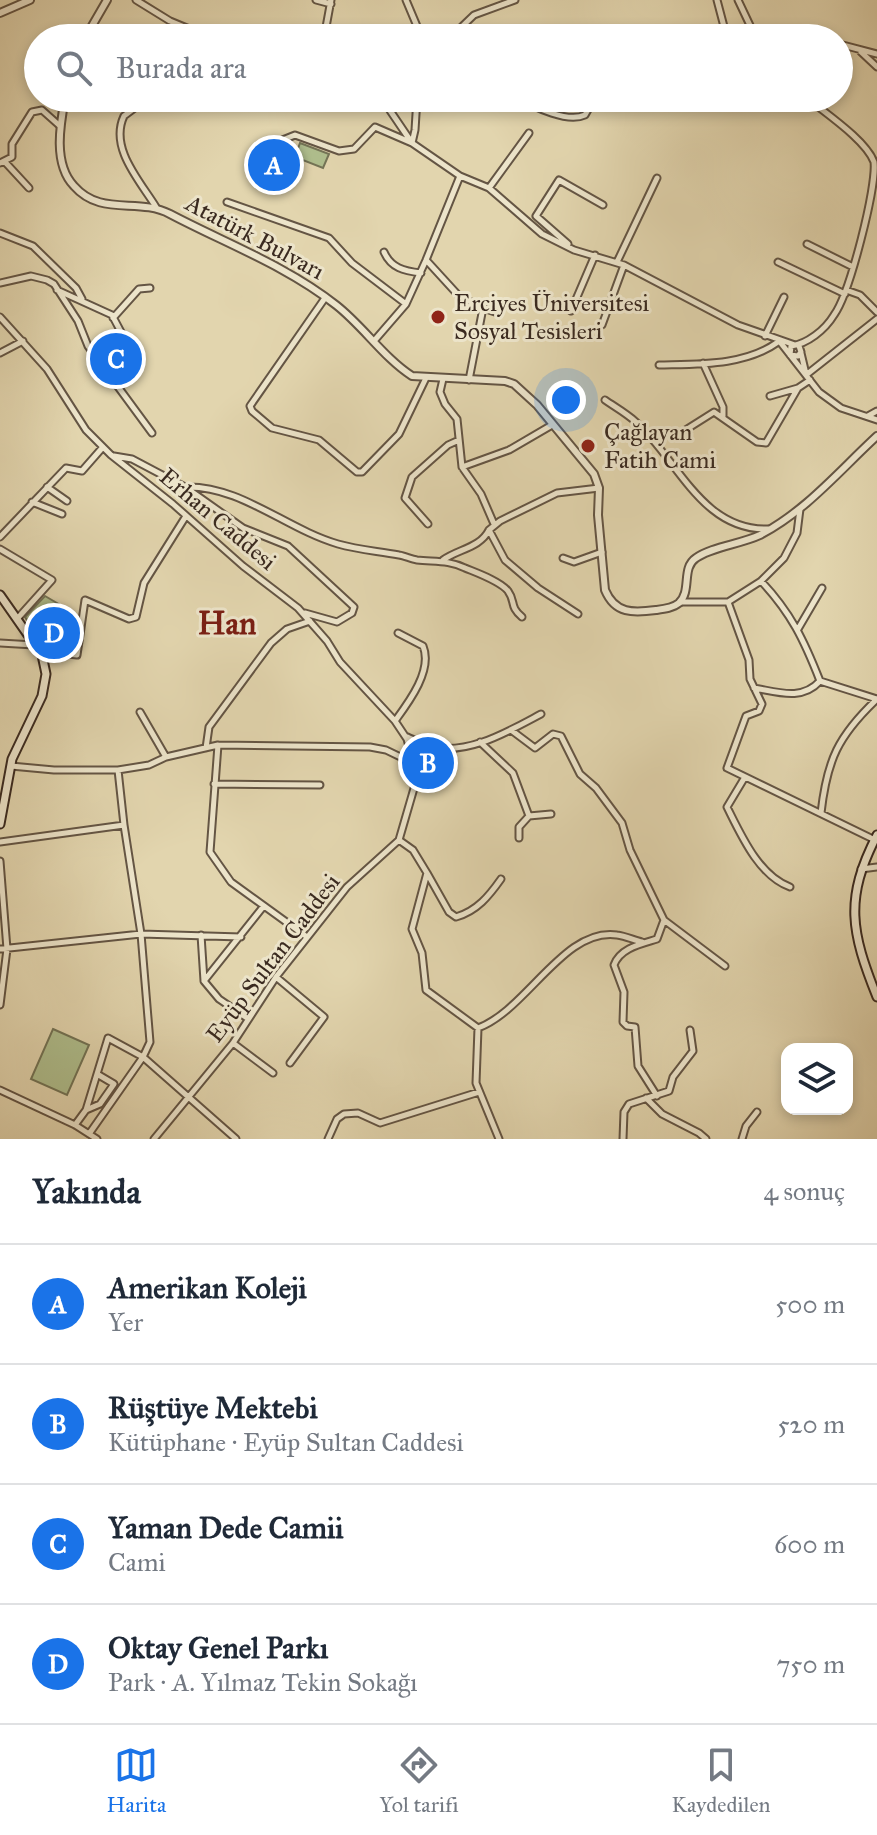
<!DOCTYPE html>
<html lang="tr">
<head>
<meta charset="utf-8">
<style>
	:root { --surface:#fff; --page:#f2f2f3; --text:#1f2937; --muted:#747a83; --line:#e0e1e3; --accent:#1a73e8 }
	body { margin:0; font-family:"IM FELL Great Primer",serif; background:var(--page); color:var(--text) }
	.controls { position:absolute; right:24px; bottom:24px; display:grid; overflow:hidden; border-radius:16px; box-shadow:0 4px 12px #0003 }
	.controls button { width:72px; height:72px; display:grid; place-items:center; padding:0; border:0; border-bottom:2px solid var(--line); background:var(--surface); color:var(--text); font:40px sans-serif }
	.you { position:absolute; left:566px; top:400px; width:28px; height:28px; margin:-20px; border:6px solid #fff; border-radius:50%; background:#1a73e8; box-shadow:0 0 0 12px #1a73e833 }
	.badge { display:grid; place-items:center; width:52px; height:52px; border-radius:50%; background:var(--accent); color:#fff; font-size:26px; font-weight:700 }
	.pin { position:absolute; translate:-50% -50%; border:4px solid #fff; box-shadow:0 2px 8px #0006 }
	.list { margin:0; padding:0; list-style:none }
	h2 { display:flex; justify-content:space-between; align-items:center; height:104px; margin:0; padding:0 32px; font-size:34px }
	h2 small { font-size:26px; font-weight:400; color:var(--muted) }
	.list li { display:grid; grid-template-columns:52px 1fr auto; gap:24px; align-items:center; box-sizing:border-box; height:120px; padding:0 32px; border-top:2px solid var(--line) }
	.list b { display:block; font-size:30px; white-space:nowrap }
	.list p { margin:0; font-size:26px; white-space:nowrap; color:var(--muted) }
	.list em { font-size:26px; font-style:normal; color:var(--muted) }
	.icon { flex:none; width:44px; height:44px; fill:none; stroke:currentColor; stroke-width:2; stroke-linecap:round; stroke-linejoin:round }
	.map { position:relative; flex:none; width:877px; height:1139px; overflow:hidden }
	.search { position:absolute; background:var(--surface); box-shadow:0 4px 12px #0003; left:24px; right:24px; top:24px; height:88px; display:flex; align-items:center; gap:20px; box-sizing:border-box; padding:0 28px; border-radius:44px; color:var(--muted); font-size:30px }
	.sheet { height:584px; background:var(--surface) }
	nav { display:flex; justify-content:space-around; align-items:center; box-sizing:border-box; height:112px; border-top:2px solid var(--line); background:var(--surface); font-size:22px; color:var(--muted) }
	nav a { display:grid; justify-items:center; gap:4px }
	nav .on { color:var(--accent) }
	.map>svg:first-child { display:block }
	.green { fill:#afbe8d; stroke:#747456; stroke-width:2 }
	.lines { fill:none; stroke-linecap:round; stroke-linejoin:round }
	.minor-casing { stroke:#645544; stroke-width:9 }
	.tertiary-casing { stroke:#645544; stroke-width:10 }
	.secondary-casing { stroke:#3a2a20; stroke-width:11 }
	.minor { stroke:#ece4ca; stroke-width:5 }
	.tertiary { stroke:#ece4ca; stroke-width:6 }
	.secondary { stroke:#ece4ca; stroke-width:7 }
	.poi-dot { fill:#8f2418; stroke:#ece4ca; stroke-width:3 }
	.labels { text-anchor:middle; stroke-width:6; stroke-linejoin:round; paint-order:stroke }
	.street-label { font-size:24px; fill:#3a2a20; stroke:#ece4ca }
	.poi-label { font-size:24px; fill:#3a2a20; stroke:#ece4ca; text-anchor:start }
	.district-label { font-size:32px; font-weight:bold; fill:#7a1f14; stroke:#ece4ca }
</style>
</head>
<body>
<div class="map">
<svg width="877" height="1139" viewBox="0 0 877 1139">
	<rect width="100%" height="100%" fill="#e2d5ae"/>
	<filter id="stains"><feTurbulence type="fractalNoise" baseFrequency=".0025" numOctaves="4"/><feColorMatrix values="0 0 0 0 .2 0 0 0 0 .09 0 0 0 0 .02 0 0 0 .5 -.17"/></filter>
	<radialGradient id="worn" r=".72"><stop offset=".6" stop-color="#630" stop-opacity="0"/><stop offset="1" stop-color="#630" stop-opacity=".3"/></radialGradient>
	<path class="green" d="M300,143l29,11 -6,14 -28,-11z
		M45,596l29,17v39l-29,-4 -20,-31z
		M53,1029l36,16 -22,50 -36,-16z"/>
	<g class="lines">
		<g class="minor-casing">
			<path id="minor" d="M136,0l34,21 41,17
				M316,0l15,4
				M406,0l16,38
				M717,0l10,38
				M738,0l18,38
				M324,38l7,-38
				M450,38l24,-23 41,-15
				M839,44l38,10
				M861,52l16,15
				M148,98l-24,18c-15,32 16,65 32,91
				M375,98l14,11 23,34 48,33 29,12 53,46 32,16 50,15 114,60 57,20
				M521,98c14,10 47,25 64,17l8,-14 6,-3
				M255,151l40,-16 44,16 15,-2 21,-22 37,16 3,-13 2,-32
				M5,162l24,26
				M0,163l12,-6v-13l20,-32 10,-2 18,16
				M489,188l40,-55
				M227,202l102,36 23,25 54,41
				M0,233l33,13 43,42 6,11
				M568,244l-32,-28 23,-36 44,25
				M807,244l46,23
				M384,252c7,16 20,19 37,21
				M427,261l32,35 24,12
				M617,262l40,-84
				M778,262l67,32
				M0,283l31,-7 16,4 7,4 24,37 10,25 64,87
				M57,290l55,25 18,34
				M846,290l14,5 17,17
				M325,298l-75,108 2,5 20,17 47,12 38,32h5l37,-38 27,-56
				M571,311l24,-56
				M0,317l47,52 39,61 25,25 62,49 70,62 55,42 29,33 13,21 55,59 12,18 10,39 -18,62 -52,47 -71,90 -43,66 -79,96
				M113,318l26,-29 11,-1
				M602,325l22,-60
				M765,336l19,-39
				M374,341l32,-37 20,-44 34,-84
				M780,342l39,50 22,16 36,12
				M799,346l2,6 -3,4 -8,-1 1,-9c16,-2 34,-16 43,-31 16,-22 43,-129 40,-153 -8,-22 -49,-49 -67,-64
				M0,353l23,-12
				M801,353l5,21
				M703,363l20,44v9
				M659,365c39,-1 86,1 119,-23
				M806,375l71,-56
				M443,379l-3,13 5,12 12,15 5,48 19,27 13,30
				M469,380l14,-72 12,4
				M770,396l28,-8
				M605,400c10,7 21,13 31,22 42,38 66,109 132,107
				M868,416l9,-5
				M676,436l38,-24 43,30 9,1 32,-55 12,-8
				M114,456l18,3 53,28 58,41 45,18 66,61 -2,6 -15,9 -32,-9
				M462,467l47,-17 43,-25
				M47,487l20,14
				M185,487c55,-2 101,42 153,57 21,6 40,7 61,11 6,1 12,4 18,5 17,2 32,0 48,8 12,5 35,13 43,23 8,11 1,15 14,26
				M32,502l30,12
				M428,524l-23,-26 7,-21 36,-32 11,-5
				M0,537l66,-69 16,3 21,-24
				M0,549l52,31 -35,39
				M563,558l11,4 28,-10
				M443,560c15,-11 37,-12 46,-30
				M761,581c30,32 43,59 59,100l57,18
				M680,602h48l33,-21 23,-23 13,-25 3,-24
				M728,602l21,58 1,19 12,25 -3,7 -13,5 -19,52 148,72
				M578,614l-40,-26 -33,-28 -16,-30 11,-9 57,-28 42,-5
				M798,629l24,-41
				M0,643l34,2
				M40,651l37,4 8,-55 44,19 7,-2 8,-34 42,-67
				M754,688c24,4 48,13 66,-7
				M140,712l26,45
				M395,721c14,-19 38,-51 28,-75l-25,-13
				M511,730l24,18 18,-14 8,2 19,38 16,14 26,35 8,27 34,70 -7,19c-16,5 -37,9 -43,26l10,27 -1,30 4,4 8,1 3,39 19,30
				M405,736c8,3 16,8 23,10 38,11 81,-15 113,-32
				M480,742l33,31 16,43 -10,11v11
				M218,745l-8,107 21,30 76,55
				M206,748l3,-21 62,-84 16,-14 23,-8
				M11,766l43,4h64l31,-5 17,-8 52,-12 152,2 16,3 27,13 17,-16
				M118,770l6,55
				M745,777l-18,30c14,28 32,69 63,80
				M214,784l106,1
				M821,813c6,-53 17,-77 56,-114
				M529,816l22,-2
				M399,840l14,10 14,23 -15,56 10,24 4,37 52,38 -2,55 23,56
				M0,842l124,-17 17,109 9,108 -7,15 -54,77
				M0,861l7,88 -7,56
				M861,869l16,-2
				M427,873l22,39 7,5c21,-6 33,-21 45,-38
				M664,920l61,46
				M201,935l3,46 15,18 28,19
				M0,949l141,-15 100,3
				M276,977l48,40 -34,46
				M204,981l59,-74
				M478,1028c49,-18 86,-101 139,-93 8,1 17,5 25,7
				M233,1043l40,30
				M97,1074l-11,36 14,-6 14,-20 -17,-10 11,-36 35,19 93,82
				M0,1090l75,35 22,14
				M646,1098l16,16 37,19 7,6
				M75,1125l11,-15
				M328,1139l9,-20 7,-5 14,-1 22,10 99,-31
				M623,1139l1,-27 5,-8 40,-13 4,-14 20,-26 -3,-21
				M742,1139l4,-13 11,-14"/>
		</g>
		<g class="tertiary-casing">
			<path id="tertiary" d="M0,13l30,-13
				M85,38l22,-38
				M65,98c-5,27 -12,66 9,88 27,31 64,11 96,28 55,29 117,52 166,91 27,21 48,53 76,71l93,5 9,3 23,21 57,69 5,14 -1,27 7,75c10,24 28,23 51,20 8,-1 17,-2 23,-7 13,-12 2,-35 17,-45 15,-11 45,-14 64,-23 46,-24 79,-64 117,-99"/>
		</g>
		<g class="secondary-casing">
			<path id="secondary" d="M0,595l42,60 4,19 -4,22 -30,63 -12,65
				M877,835c-33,64 -26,97 0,162"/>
		</g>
		<use href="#minor" class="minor"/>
		<use href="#tertiary" class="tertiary"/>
		<use href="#secondary" class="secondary"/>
	</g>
	<g class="poi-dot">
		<circle cx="438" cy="317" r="8"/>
		<circle cx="588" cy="446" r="8"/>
	</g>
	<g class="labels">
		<g class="street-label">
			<text transform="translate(255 237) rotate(28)" y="8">Atatürk Bulvarı</text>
			<text transform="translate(218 519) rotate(40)" y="8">Erhan Caddesi</text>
			<text transform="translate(273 958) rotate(-53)" y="8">Eyüp Sultan Caddesi</text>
		</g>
		<g class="poi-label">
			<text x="454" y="311">Erciyes Üniversitesi<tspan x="454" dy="28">Sosyal Tesisleri</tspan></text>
			<text x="604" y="440">Çağlayan<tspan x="604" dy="28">Fatih Cami</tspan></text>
		</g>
		<g class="district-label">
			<text x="227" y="634">Han</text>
		</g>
	</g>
	<rect width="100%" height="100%" filter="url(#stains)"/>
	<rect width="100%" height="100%" fill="url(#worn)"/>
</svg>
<div class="controls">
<button><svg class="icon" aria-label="layers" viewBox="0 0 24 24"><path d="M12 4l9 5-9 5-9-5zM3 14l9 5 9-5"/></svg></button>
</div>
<div class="you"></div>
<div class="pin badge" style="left:274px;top:165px">A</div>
<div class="pin badge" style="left:428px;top:763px">B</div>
<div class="pin badge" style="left:116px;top:359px">C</div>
<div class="pin badge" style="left:54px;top:633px">D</div>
<div class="search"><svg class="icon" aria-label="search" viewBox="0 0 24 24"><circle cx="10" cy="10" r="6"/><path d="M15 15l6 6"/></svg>Burada ara</div>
</div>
<section class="sheet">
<h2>Yakında<small>4 sonuç</small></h2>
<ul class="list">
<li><span class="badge">A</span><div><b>Amerikan Koleji</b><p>Yer</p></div><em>500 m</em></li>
<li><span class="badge">B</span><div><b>Rüştüye Mektebi</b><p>Kütüphane · Eyüp Sultan Caddesi</p></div><em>520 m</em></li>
<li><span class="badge">C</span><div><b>Yaman Dede Camii</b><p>Cami</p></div><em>600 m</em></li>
<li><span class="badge">D</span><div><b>Oktay Genel Parkı</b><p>Park · A. Yılmaz Tekin Sokağı</p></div><em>750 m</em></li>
</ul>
</section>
<nav>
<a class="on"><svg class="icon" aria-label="map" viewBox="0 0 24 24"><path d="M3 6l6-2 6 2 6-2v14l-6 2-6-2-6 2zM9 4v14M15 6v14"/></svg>Harita</a>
<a><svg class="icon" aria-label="directions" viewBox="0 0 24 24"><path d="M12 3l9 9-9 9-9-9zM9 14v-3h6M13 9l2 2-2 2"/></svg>Yol tarifi</a>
<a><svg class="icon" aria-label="saved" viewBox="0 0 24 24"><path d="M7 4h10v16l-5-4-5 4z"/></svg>Kaydedilen</a>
</nav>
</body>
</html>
